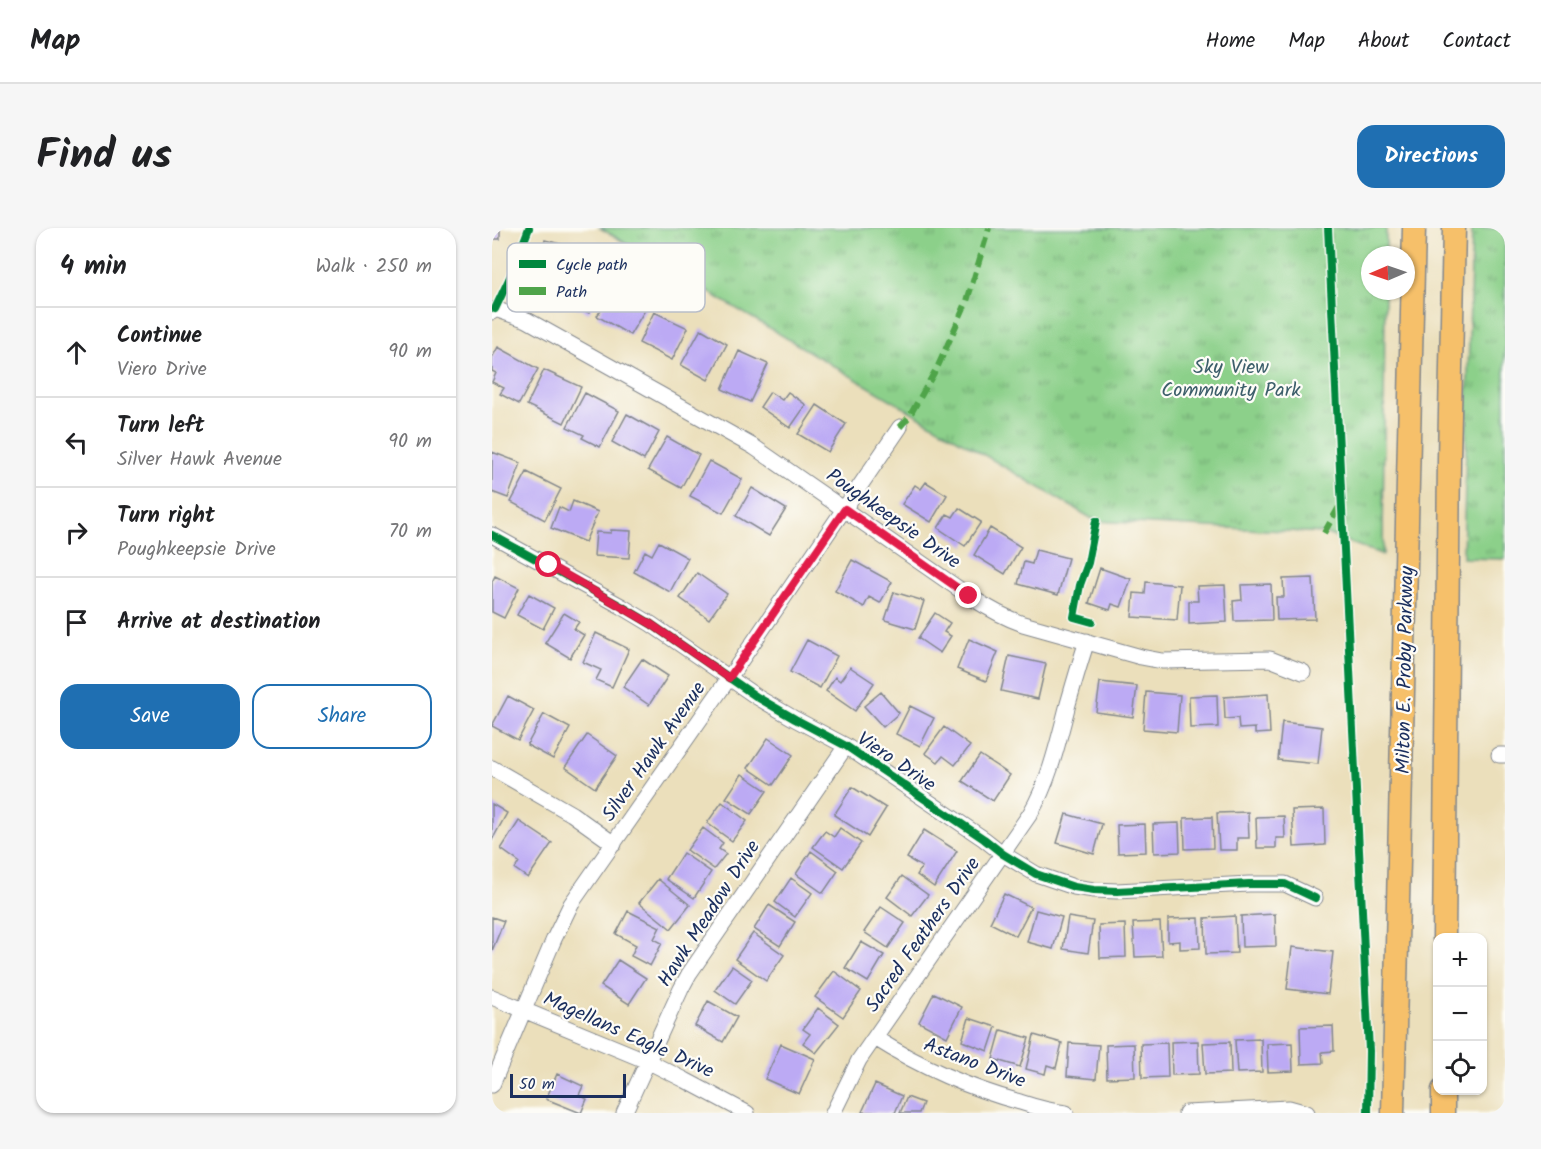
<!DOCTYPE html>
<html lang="en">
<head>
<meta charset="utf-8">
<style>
	:root { --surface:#fff; --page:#f6f6f6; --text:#202124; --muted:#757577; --line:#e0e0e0; --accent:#1f6fb2 }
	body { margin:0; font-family:Kalam,sans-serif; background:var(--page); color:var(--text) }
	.controls { position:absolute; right:18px; bottom:18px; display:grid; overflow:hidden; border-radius:12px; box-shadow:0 2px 4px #0004 }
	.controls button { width:54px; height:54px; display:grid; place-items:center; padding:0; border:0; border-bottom:2px solid var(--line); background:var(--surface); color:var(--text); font:30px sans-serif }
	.compass { position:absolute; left:869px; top:18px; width:54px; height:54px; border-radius:50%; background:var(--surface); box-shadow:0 2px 4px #0004; rotate:268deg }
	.scale { position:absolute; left:18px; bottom:15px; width:116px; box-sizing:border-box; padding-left:6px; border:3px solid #1b2f5e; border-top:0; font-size:16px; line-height:21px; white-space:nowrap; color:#1b2f5e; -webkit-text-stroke:4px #fdfcf7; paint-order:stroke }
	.stop { position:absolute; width:18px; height:18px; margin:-14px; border:4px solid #e11d48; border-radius:50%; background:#fff }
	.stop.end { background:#e11d48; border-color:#fff; box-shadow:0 2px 6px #0008 }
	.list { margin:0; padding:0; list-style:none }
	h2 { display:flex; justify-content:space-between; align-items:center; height:78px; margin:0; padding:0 24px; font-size:26px }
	h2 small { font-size:20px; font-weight:400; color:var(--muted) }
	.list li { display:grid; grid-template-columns:39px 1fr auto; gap:18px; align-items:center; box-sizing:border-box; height:90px; padding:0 24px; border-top:2px solid var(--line) }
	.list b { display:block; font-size:22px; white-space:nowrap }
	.list p { margin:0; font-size:20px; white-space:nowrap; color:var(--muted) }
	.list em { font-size:20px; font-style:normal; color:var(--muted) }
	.actions { display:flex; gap:12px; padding:18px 24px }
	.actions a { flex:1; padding:14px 0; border:2px solid var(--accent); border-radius:18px; text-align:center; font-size:21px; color:var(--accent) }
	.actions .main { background:var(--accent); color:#fff }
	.icon { flex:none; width:33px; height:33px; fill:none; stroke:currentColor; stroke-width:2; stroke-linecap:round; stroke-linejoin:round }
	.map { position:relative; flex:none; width:1013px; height:885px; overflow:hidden; border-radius:18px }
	header { display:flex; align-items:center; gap:36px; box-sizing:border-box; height:84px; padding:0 30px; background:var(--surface); border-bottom:2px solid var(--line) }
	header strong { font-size:28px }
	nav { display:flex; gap:33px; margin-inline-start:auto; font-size:21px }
	.intro { display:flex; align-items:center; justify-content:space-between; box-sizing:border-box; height:144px; padding:0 36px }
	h1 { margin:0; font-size:42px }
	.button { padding:15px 27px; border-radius:18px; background:var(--accent); color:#fff; font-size:21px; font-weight:700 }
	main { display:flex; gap:36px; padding:0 36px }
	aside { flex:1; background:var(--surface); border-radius:18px; box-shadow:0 2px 4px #0004 }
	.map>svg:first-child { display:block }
	.grass { fill:url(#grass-tufts); stroke:#548074; stroke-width:1.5 }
	.building { fill:#bcaaf4 }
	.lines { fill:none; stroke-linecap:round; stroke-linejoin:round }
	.minor-casing { stroke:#83878c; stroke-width:17 }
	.highway-casing { stroke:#83878c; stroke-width:25 }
	.minor { stroke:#fff; stroke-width:15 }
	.highway { stroke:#f6c06b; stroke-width:22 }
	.quiet { stroke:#4fa44a; stroke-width:6; stroke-dasharray:12 6; stroke-linecap:butt }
	.cycleway-casing { stroke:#fdfcf7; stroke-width:11 }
	.cycleway { stroke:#00873e; stroke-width:8 }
	.route { stroke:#e11d48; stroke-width:8 }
	.labels { text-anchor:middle; stroke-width:4.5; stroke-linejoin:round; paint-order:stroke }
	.park-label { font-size:20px; fill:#3d5f6b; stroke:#fdfcf7 }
	.street-label { font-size:20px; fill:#1b2f5e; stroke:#fdfcf7 }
	.key { fill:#fdfcf7; stroke:#b9bec9; stroke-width:1.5 }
	.key-label { font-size:16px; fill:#1b2f5e }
</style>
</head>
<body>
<header>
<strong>Map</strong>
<nav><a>Home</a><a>Map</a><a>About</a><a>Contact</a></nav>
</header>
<div class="intro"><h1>Find us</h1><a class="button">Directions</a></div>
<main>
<aside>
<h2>4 min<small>Walk · 250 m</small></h2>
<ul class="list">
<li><svg class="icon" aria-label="ahead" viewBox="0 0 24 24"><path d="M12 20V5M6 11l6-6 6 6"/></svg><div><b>Continue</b><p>Viero Drive</p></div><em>90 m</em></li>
<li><svg class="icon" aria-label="left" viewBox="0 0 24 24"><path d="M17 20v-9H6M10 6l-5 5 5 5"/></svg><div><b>Turn left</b><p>Silver Hawk Avenue</p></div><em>90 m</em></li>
<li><svg class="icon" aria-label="right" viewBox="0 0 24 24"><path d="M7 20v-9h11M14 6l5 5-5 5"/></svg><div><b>Turn right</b><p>Poughkeepsie Drive</p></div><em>70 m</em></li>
<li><svg class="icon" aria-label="arrive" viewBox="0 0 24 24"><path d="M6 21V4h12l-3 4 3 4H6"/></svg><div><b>Arrive at destination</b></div></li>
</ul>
<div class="actions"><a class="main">Save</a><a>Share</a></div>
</aside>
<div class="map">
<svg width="1013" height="885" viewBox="0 0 1013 885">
	<defs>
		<pattern id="grass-tufts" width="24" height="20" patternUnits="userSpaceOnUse" patternTransform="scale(1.5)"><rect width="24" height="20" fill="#8cd08a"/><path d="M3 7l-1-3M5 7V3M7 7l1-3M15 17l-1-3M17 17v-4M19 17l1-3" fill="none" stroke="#72a974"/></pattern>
	</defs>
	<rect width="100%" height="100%" fill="#fdfcf7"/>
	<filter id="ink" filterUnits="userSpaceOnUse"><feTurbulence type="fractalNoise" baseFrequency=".0167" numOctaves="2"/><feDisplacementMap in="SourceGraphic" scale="12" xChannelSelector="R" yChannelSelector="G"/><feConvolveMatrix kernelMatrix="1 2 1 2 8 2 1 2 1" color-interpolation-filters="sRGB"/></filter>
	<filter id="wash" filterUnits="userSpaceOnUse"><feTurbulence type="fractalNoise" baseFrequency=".008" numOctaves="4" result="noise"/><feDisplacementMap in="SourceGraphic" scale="24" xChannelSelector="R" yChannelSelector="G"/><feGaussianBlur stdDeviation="1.35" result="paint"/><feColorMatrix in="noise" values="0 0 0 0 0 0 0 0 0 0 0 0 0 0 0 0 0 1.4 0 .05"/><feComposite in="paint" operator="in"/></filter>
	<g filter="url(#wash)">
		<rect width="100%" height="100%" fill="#ebdfbb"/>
		<path class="grass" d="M108,0h786v27h-16v36h15l-2,264 -59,-22 -228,-12z
			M980,0h33v331l-42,-1z"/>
		<g id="blocks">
			<path class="building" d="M0,0h8v11h-8z
				M53,12l23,6 -8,31 -36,-9 7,-26 13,3z
				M85,38l28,13 -16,34 -28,-13z
				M129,61l27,16 -18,30 -33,-19 11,-18 6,3z
				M162,84l34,16 -16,32 -33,-17z
				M209,101l26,15 -19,36 -27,-15z
				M6,119l40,22 -19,35 -19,-10 4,-6 -12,-6 4,-9 -4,-2v-13z
				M247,123l29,13 -18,38 -28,-13z
				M52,142l37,17 -17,36 -37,-18z
				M278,164l12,8 6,-8 18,13 -16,23 -30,-21z
				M93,165l34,18 -19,36 -18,-9 2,-3 -17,-8z
				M325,177l29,19 -18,28 -30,-18z
				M135,186l32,18 -15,28 -32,-18z
				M175,209l32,18 -18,33 -33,-18z
				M0,224l29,11 -13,35 -16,-6z
				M217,233l33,18 -19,34 -33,-17z
				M35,244l34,17 -16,31 -34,-18z
				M434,254l21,13 -16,27 -29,-18 13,-19 6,4z
				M260,260l34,21 -17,27 -33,-20z
				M81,273l25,11 -13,30 -34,-14 8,-21 10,5z
				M467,280l22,14 -16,24 -27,-18 9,-14 6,3z
				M498,300l31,19 -16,27 -31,-19z
				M119,302l20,1 -2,27 -35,-2 2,-24 15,1z
				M167,314l29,16 -18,34 -36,-20 11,-21 7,4z
				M544,322l32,8 -10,37 -40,-11 6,-22 8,2z
				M360,332l40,22 -12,21 -11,-6 -5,10 -29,-16z
				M608,340l31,11 -10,28 -9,-3 -2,6 -21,-7z
				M205,345l30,21 -18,25 -29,-21z
				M3,348l24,12 -15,30 -12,-6v-30z
				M821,350l2,41 -38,1 -1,-23h8l-1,-18z
				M654,354l34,3 -3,35 -45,-3 2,-24 11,1z
				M779,356l1,36 -38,1 -1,-20 9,-1 -1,-15z
				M733,357l2,37 -38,2v-23h9l-1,-15z
				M402,364l30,9 -9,28 -30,-9z
				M37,366l25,14 -11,21 -26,-14z
				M72,385l15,9 -5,7 10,6 -14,23 -25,-15z
				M443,385l15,10 -6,9 7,4 -11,17 -22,-15z
				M104,405l33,16 -17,38 -16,-7 5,-10 -18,-8z
				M477,411l29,13 -12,29 -29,-12z
				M315,412l30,16 -17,32 -30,-16z
				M517,428l37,8 -8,35 -37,-8z
				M150,431l26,17 -19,29 -26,-18z
				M358,439l24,16 -19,28 -29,-20 9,-14 5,4z
				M608,454l37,4 -4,31 -37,-5z
				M389,464l18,21 -16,14 -19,-21z
				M654,464l34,3 -3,37 -34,-3z
				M776,466l2,39 -15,1v-6l-16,1 -1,-11 -13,1 -1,-22z
				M725,467l1,32 -28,1 -1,-32z
				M16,468l26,14 -16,30 -26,-14z
				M418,478l24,12 -14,28 -24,-12z
				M52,486l26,14 -17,31 -26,-14z
				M790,494l40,5 -4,37 -40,-4z
				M452,499l26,19 -15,19 -12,-9 -5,6 -13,-9z
				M95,507l30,21 -22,32 -30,-21z
				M276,510l25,17 -20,30 -25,-17z
				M488,527l30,20 -17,26 -31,-20z
				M250,546l25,17 -16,23 -25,-16z
				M360,559l34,21 -18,29 -34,-22z
				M230,574l25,19 -15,20 -25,-18z
				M0,576l15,9 -15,27z
				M832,581l1,36 -31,2 -2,-37z
				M756,584l1,26h-12v12h-18l-2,-37z
				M574,586l36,10 -8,30 -37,-11z
				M792,588l1,22h-9v10h-19l-1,-31z
				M720,589l1,31 -28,1 -1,-31z
				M27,593l33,22 -24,35 -13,-9 4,-7 -18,-13z
				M687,595l1,29 -26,1 -1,-29z
				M653,596l1,28 -28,1 -1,-28z
				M211,600l20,15 -4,6 7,5 -12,15 -27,-19z
				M348,600l21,15 -18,25 -30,-21 12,-16 9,6z
				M432,602l33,21 -23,36 -17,-12 5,-8 -15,-9z
				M319,623l27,20 -15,22 -27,-19z
				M191,625l28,19 -17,26 -28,-19z
				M410,648l26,19 -16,21 -25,-19z
				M299,650l21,15 -17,24 -20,-15z
				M166,651l32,26 -19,24 -32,-26z
				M512,666l27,13 -15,29 -26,-13z
				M277,677l26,17 -15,24 -26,-17z
				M389,679l24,16 -17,25 -24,-16z
				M544,682l26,7 -9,32 -26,-7z
				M136,683l32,16 -6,12 8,4 -12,23 -19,-10 5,-11 -20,-11z
				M783,686l1,32 -34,1 -1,-31z
				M743,688l2,37 -31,1 -1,-36z
				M0,689l12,4 -12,30z
				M576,689l25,4 -5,32 -25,-4z
				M707,690l1,30 -20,1v-8l-12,1v-23z
				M668,694l2,34 -27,1 -2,-34z
				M633,696l1,33 -26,1 -1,-33z
				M261,705l31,22 -18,26 -31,-22z
				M369,714l23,13 -16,27 -23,-14z
				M800,719l41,5 -5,42 -41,-5z
				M126,732l28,18 -17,26 -28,-18z
				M240,738l20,14 -17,24 -20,-14z
				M342,743l27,20 -18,26 -28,-20z
				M442,765l28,14 -15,30 -28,-15z
				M216,773l29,16 -14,25 -28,-16z
				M326,780l21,16 -23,29 -13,-10 7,-9 -7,-5z
				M477,790l27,9 -8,24 -26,-10z
				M841,798l1,25 -12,1 1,11 -22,1 -1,-37z
				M509,802l28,8 -9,29 -27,-8z
				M542,807l28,8 -6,25 -9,-3 -2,9 -19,-5z
				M769,811l1,33 -25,1 -2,-33z
				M706,813l1,33 -27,1 -1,-33z
				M738,814l1,31 -26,1 -2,-31z
				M577,815l30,2 -3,34 -29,-3z
				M675,815l1,34 -26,1 -1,-34z
				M800,815l1,28 -25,1 -1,-28z
				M289,816l34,15 -16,35 -34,-15z
				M642,816l1,33 -28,1 -1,-33z
				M65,846l26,12 -4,9 8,4 -6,14 -35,-14z
				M383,856l27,12 -7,17 -33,-1z
				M415,869l16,6 -4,10h-19z"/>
		</g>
	</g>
	<g filter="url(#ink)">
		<use href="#blocks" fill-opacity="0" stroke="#83878c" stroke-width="1.5"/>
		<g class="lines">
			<g class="minor-casing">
				<path id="minor" d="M0,84l3,-3 32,11 227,127 215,149c17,11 34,21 54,28l118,33 21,4 108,-2 33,13
					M0,307l129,71 30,18 106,73 38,22 51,27 138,93 19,15 33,20 38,13 20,3 23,1 132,-7h36l30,14
					M1007,527h6
					M0,540l80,46 42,30
					M0,769l155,64 38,19 62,33
					M383,810c46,29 93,50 145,64 15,5 30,9 46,11
					M0,857l62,-146 17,-35 158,-226 171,-251
					M132,885l57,-124 8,-15 157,-228
					M341,885l26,-53 171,-246c20,-34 28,-72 38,-110 6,-21 12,-42 19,-63
					M694,885l103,-5 18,5"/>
			</g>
			<g class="highway-casing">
				<path id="highway" d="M952,710l5,-479 5,-231
					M901,885l21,-885
					M951,885v-23"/>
			</g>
			<use href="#minor" class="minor"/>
			<use href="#highway" class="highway"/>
			<path class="quiet" d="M408,199l9,-10 29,-51 29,-65 22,-73
				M832,305l16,-28"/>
			<g class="cycleway-casing">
				<path id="cycleway" d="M836,0l41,823 -1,62
					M3,81l16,-34 18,-47
					M0,307l129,71 30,18 106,73 38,22 51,27 138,93 19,15 33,20 38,13 20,3 23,1 132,-7h36l30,14
					M600,394l-18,-5 6,-32 8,-22 8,-42"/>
			</g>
			<use href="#cycleway" class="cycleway"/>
		</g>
	</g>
	<g class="lines" filter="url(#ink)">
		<path class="route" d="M57,337l102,59 78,54 116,-169 124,87"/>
	</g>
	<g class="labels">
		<g class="park-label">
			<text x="739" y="145">Sky View<tspan x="739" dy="23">Community Park</tspan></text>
		</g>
		<g class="street-label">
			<text transform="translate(402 290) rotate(35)" y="7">Poughkeepsie Drive</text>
			<text transform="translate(912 442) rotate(-89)" y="7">Milton E. Proby Parkway</text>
			<text transform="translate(161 523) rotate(-55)" y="7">Silver Hawk Avenue</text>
			<text transform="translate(405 533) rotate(34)" y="7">Viero Drive</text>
			<text transform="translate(216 685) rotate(-57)" y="7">Hawk Meadow Drive</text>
			<text transform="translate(430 706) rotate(-55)" y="7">Sacred Feathers Drive</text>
			<text transform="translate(137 806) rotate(24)" y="7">Magellans Eagle Drive</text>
			<text transform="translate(483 834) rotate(21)" y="7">Astano Drive</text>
		</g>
	</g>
	<rect x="15" y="15" width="198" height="69" rx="9" class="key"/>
	<rect x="27" y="32" width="27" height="8" fill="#00873e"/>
	<rect x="27" y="59" width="27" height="8" fill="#4fa44a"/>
	<g class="key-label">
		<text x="64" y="42">Cycle path</text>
		<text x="64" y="69">Path</text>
	</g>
</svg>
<div class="controls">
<button>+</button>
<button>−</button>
<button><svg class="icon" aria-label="locate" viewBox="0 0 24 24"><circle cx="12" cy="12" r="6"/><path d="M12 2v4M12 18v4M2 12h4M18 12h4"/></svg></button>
</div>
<svg class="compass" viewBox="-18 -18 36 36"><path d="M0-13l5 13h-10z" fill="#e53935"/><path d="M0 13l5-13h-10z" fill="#757577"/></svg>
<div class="scale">50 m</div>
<div class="stop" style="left:57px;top:337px"></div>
<div class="stop end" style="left:477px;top:368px"></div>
</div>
</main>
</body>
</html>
